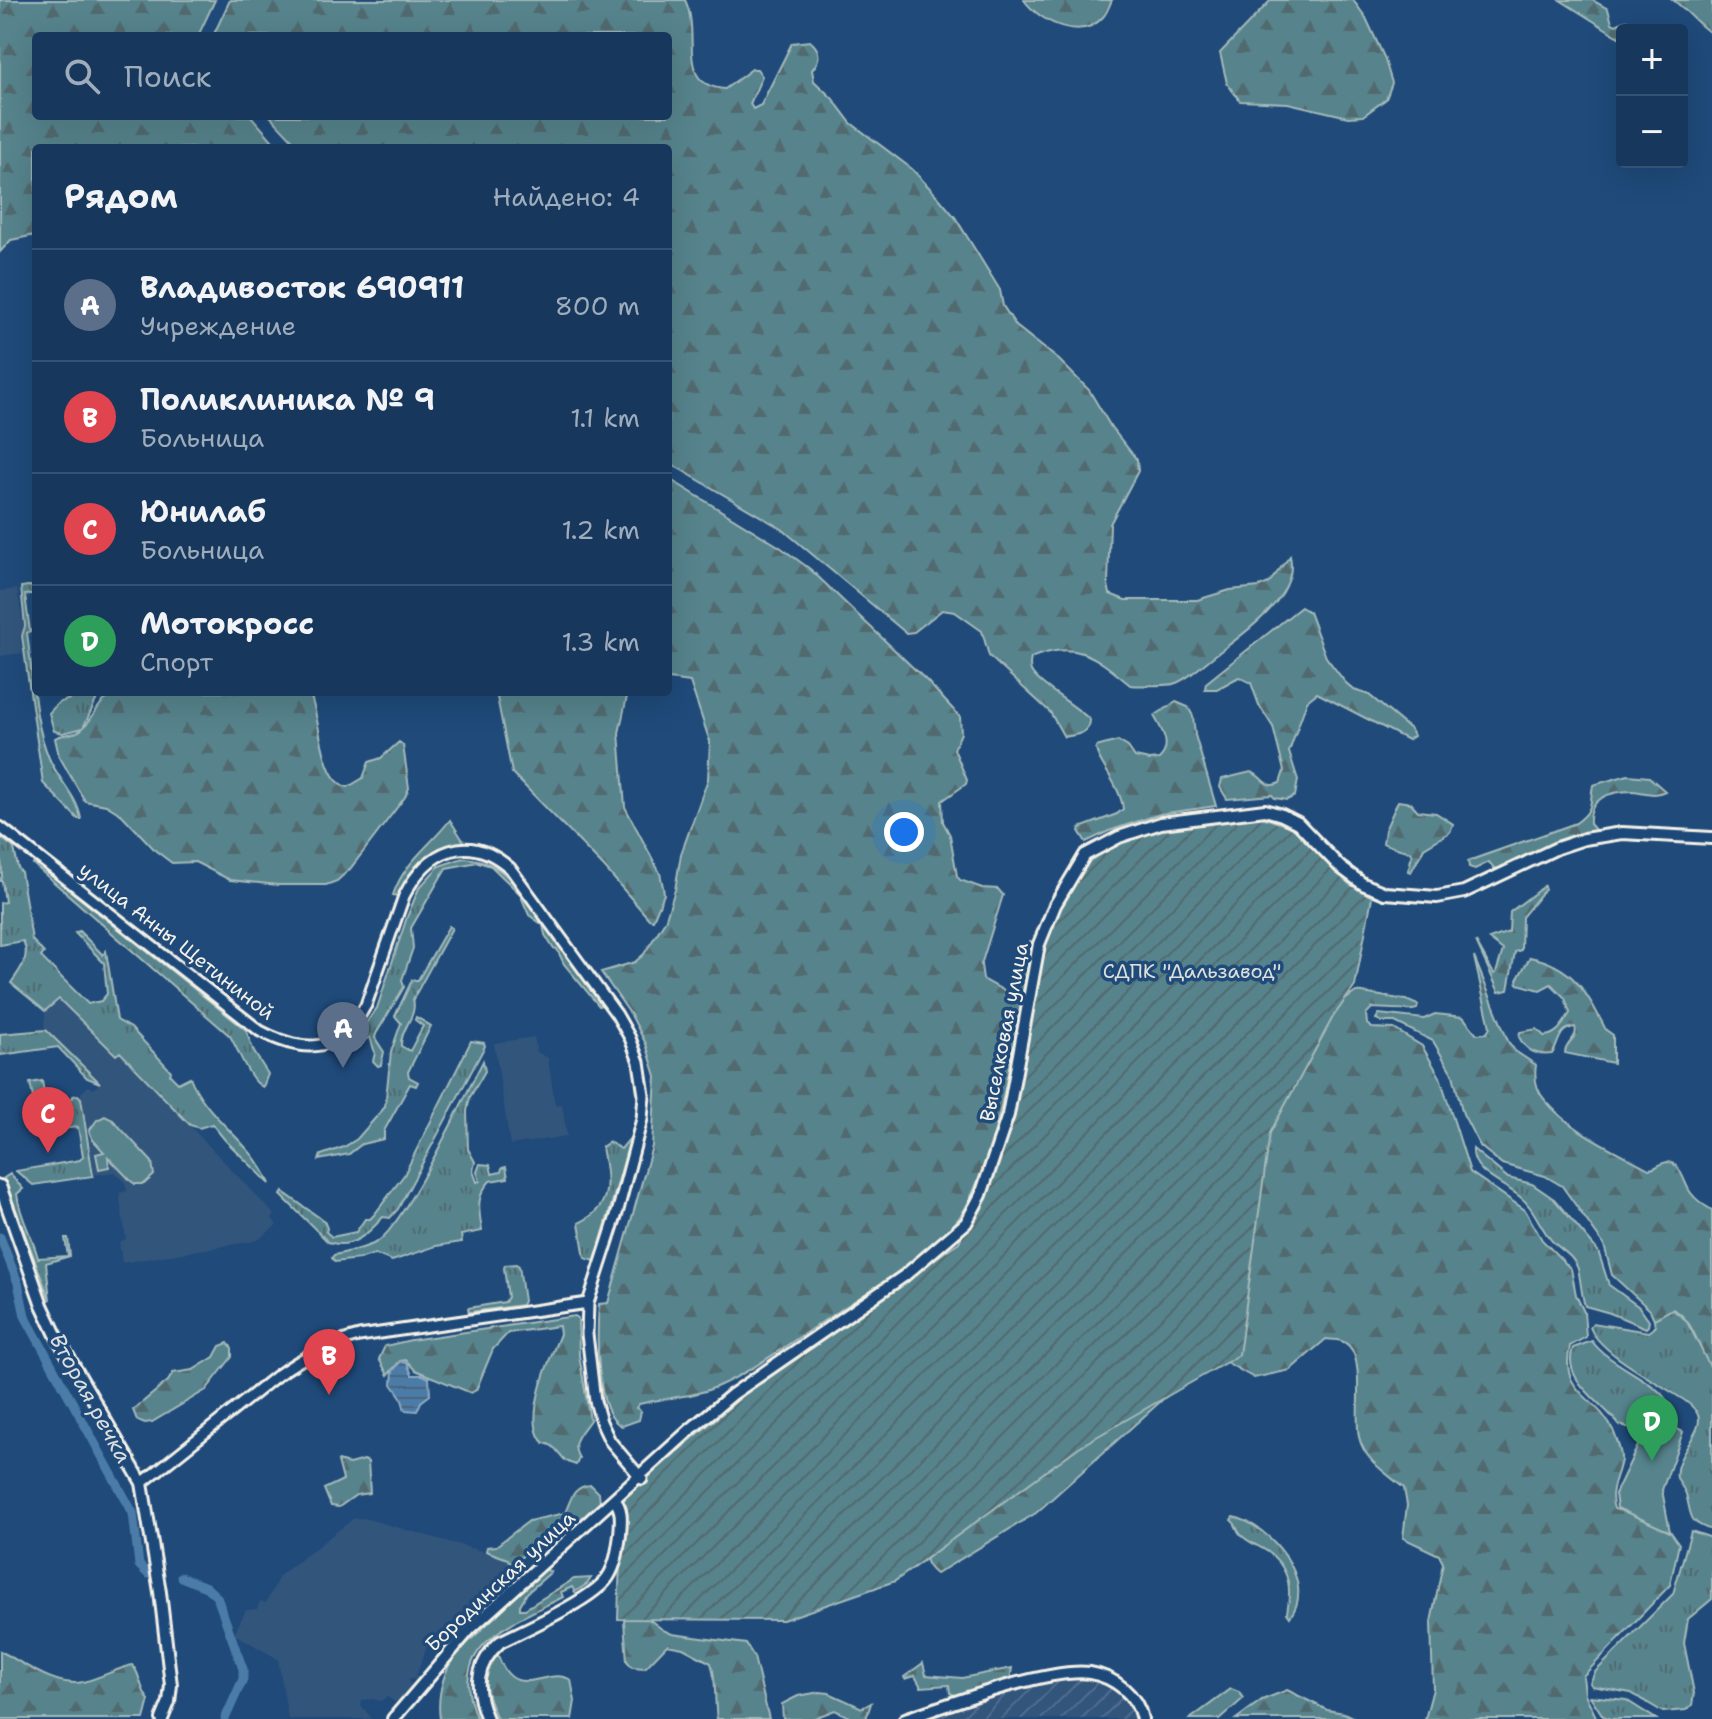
<!DOCTYPE html>
<html lang="ru">
<head>
<meta charset="utf-8">
<style>
	:root { --surface:#17385c; --page:#203f62; --text:#f1f3f6; --muted:#9eacbb; --line:#365272; --accent:#ff9aa2 }
	body { margin:0; font-family:"Shantell Sans",sans-serif; background:var(--page); color:var(--text) }
	.controls { position:absolute; right:24px; top:24px; display:grid; overflow:hidden; border-radius:8px; box-shadow:0 8px 32px #0002 }
	.controls button { width:72px; height:72px; display:grid; place-items:center; padding:0; border:0; border-bottom:2px solid var(--line); background:var(--surface); color:var(--text); font:40px sans-serif }
	.you { position:absolute; left:904px; top:832px; width:28px; height:28px; margin:-20px; border:6px solid #fff; border-radius:50%; background:#1a73e8; box-shadow:0 0 0 12px #1a73e833 }
	.badge { display:grid; place-items:center; width:52px; height:52px; border-radius:50%; background:var(--accent); color:#fff; font-size:26px; font-weight:700 }
	.pin { position:absolute; translate:-50% -66px; filter:drop-shadow(0 2px 4px #0008) }
	.pin::after { content:''; position:absolute; top:42px; width:28px; height:24px; background:inherit; clip-path:polygon(0 0,100% 0,50% 100%) }
	.list { margin:0; padding:0; list-style:none }
	h2 { display:flex; justify-content:space-between; align-items:center; height:104px; margin:0; padding:0 32px; font-size:34px }
	h2 small { font-size:26px; font-weight:400; color:var(--muted) }
	.list li { display:grid; grid-template-columns:52px 1fr auto; gap:24px; align-items:center; box-sizing:border-box; height:112px; padding:0 32px; border-top:2px solid var(--line) }
	.list b { display:block; font-size:30px; white-space:nowrap }
	.list p { margin:0; font-size:26px; white-space:nowrap; color:var(--muted) }
	.list em { font-size:26px; font-style:normal; color:var(--muted) }
	.icon { flex:none; width:44px; height:44px; fill:none; stroke:currentColor; stroke-width:2; stroke-linecap:round; stroke-linejoin:round }
	.map { position:relative; flex:none; width:1712px; height:1719px; overflow:hidden }
	.search { position:absolute; background:var(--surface); box-shadow:0 8px 32px #0002; left:32px; top:32px; width:640px; height:88px; display:flex; align-items:center; gap:20px; box-sizing:border-box; padding:0 28px; border-radius:8px; color:var(--muted); font-size:30px }
	.panel { position:absolute; background:var(--surface); box-shadow:0 8px 32px #0002; left:32px; top:144px; width:640px; height:552px; border-radius:8px }
	.map>svg:first-child { display:block }
	.built { fill:#32547c }
	.industrial { fill:url(#industrial-furrows) }
	.grass { fill:url(#grass-tufts); stroke:#a5baba; stroke-width:2 }
	.forest { fill:url(#forest-firs); stroke:#a5baba; stroke-width:2 }
	.garden { fill:url(#garden-furrows); stroke:#a5baba; stroke-width:2 }
	.pitch { fill:#56838c; stroke:#a5baba; stroke-width:2 }
	.water { fill:url(#water-rules); stroke:#8faac2; stroke-width:2 }
	.lines { fill:none; stroke-linecap:round; stroke-linejoin:round }
	.river { stroke:#4c7ba8; stroke-width:9 }
	.secondary-casing { stroke:#f4f1e8; stroke-width:15 }
	.primary-casing { stroke:#f4f1e8; stroke-width:16 }
	.secondary { stroke:#1f4a7a; stroke-width:9 }
	.primary { stroke:#1f4a7a; stroke-width:10 }
	.labels { text-anchor:middle; stroke-width:7; stroke-linejoin:round; paint-order:stroke }
	.street-label { font-size:20px; fill:#f4f1e8; stroke:#1f4a7a }
	.park-label { font-size:20px; fill:#dce0da; stroke:#1f4a7a }
	.water-label { font-size:22px; font-style:italic; fill:#dbdfde; stroke:#1f4a7a }
</style>
</head>
<body>
<div class="map">
<svg width="1712" height="1719" viewBox="0 0 1712 1719">
	<defs>
		<pattern id="industrial-furrows" width="10" height="10" patternUnits="userSpaceOnUse" patternTransform="scale(2)"><rect width="10" height="10" fill="#32547c"/><path d="M-1 1l2-2M0 10L10 0M9 11l2-2" fill="none" stroke="#506d8f"/></pattern>
		<pattern id="grass-tufts" width="24" height="20" patternUnits="userSpaceOnUse" patternTransform="scale(2)"><rect width="24" height="20" fill="#56838c"/><path d="M3 7l-1-3M5 7V3M7 7l1-3M15 17l-1-3M17 17v-4M19 17l1-3" fill="none" stroke="#516b70"/></pattern>
		<pattern id="forest-firs" width="22" height="20" patternUnits="userSpaceOnUse" patternTransform="scale(2)"><rect width="22" height="20" fill="#56838c"/><path d="M5 1l3.5 6h-7zM16 11l3.5 6h-7z" fill="#516b70"/></pattern>
		<pattern id="garden-furrows" width="10" height="10" patternUnits="userSpaceOnUse" patternTransform="scale(2)"><rect width="10" height="10" fill="#56838c"/><path d="M-1 1l2-2M0 10L10 0M9 11l2-2" fill="none" stroke="#516b70"/></pattern>
		<pattern id="water-rules" width="6" height="5" patternUnits="userSpaceOnUse" patternTransform="scale(2)"><rect width="6" height="5" fill="#4c7ba8"/><path d="M0 2.5h6" fill="none" stroke="#4b647c"/></pattern>
	</defs>
	<rect width="100%" height="100%" fill="#1f4a7a"/>
	<filter id="ink" filterUnits="userSpaceOnUse"><feTurbulence type="fractalNoise" baseFrequency=".0125" numOctaves="2"/><feDisplacementMap in="SourceGraphic" scale="16" xChannelSelector="R" yChannelSelector="G"/><feConvolveMatrix kernelMatrix="1 2 1 2 8 2 1 2 1" color-interpolation-filters="sRGB"/></filter>
	<g filter="url(#ink)">
		<path class="built" d="M17,589l7,41 -4,6 2,17 -22,3v-65z
			M58,999l59,57 4,-3 146,154 8,8 -3,3 5,7 -19,15 -9,2 -127,21 -3,-21 7,-3 -7,-46 8,-2 -2,-9 -10,-10 -21,3 -13,-82 7,-7 6,3 6,-6 -56,-56 1,-16z
			M534,1037l3,15 11,6 7,47 7,-1 5,32 -57,9 -16,-102z
			M354,1518h10l139,39 9,9 -3,5 4,3 -4,7 2,2 -65,64 -15,-11 -16,43 -6,-1 1,9 -3,9 -12,6 -8,-5 -6,4 -9,-2 -10,1 -1,5 11,14h-84l-10,-60 -44,-25 12,-24 11,-1 3,-8 6,2 13,-27z"/>
		<path class="industrial" d="M1065,1677h24l25,11 14,12 8,19h-211l102,-33z"/>
		<path class="grass" d="M28,586l8,1v6l-11,2 5,36 -3,2c6,40 6,87 22,125 9,22 28,37 32,61h-3l-35,-36 -21,-147 3,-10 -4,-39z
			M73,692h27l-17,36 -20,5 -9,-2 -5,-18 9,-10 12,-4z
			M450,820l14,22c-35,5 -51,25 -66,54l-5,-1c11,-33 37,-49 57,-75z
			M0,837l14,11 4,20 3,4 11,68 12,13 -3,4 47,47 13,-3 6,-7 -3,-31 -29,-30 4,-2 24,24 3,-4 11,69 14,8 40,43 -1,4 8,8 12,-6c17,43 62,64 80,107l-45,-44 -13,-16 -13,4 -9,-3 -70,-73 -4,3 -57,-56 -14,12 -34,-28c9,-13 20,-26 12,-42l-23,4v-42l5,-1 -3,-21h-2l2,-6z
			M463,858c13,1 24,3 35,11 33,23 78,100 103,136l-2,1 -35,-42 -7,-15 -4,-1 -8,-13 -2,-10 -14,-10 -9,-21 -29,-28 -13,-4 -32,6 -35,60 2,20 -11,32 2,7 -28,47 -1,4 9,14 -3,13 -3,1 -5,-5 2,-8 -5,-16 -10,6 -5,-5 22,-30 30,-91 12,-29 20,-22z
			M34,862l212,168 8,22 14,22 -5,13c-14,-6 -24,-36 -33,-51l-197,-172z
			M449,926l3,2 -39,71c5,18 -13,29 -12,47l9,5 13,-25 -8,-6 1,-3 15,9 -23,46 1,5 9,5 -2,4 -6,-2 -26,47v8l-22,5 -13,10 -30,6 2,-5 23,-8 13,-8 28,-32 6,-55 10,-29 -6,-7 17,-36h6z
			M46,1030l54,53 -13,-5 -29,-31 -58,8v-21z
			M471,1041l13,2 1,3 -87,163 -8,9 -7,-1c-15,17 -31,33 -55,25l-47,-47 2,-3 41,29 3,7 -1,4 6,5 24,-5 9,-13h5l4,-4 30,-40z
			M483,1061l2,10 -15,26 -3,14 1,38 7,13 -2,9 4,11 3,-1 -3,-9 3,-8 10,1 2,9 9,-2 1,-4 4,-1 2,11 -18,3c-15,16 -11,29 -8,50l-21,4 1,7 -26,4 -44,15 -17,-7 -16,5 -24,3 -3,-4 2,-3c14,-3 29,-6 41,-12 27,-11 91,-150 108,-182z
			M42,1081l3,18 12,-2 1,4 15,-3v-2l5,-1 3,3 12,78 -60,9 -17,-14 64,-11 3,-4 -5,-29 -43,5 29,-6 -3,-21 -18,2 -2,-5h-7l-4,-19z
			M631,1137l-36,124 -10,-3 -6,-35c35,-17 29,-42 23,-76l7,-5 12,7z
			M1473,1149l35,29 24,6 22,15 44,52 11,34 30,22 10,14 -1,5 -2,2 -36,-15 -25,-7c-4,-13 -4,-25 -7,-37 -4,-13 -17,-19 -26,-28 -13,-14 -17,-33 -33,-45 -16,-13 -48,-23 -46,-47z
			M10,1174l13,15 -6,5c3,25 15,40 21,64l30,-2 -3,-18h3l2,18 -24,7 4,37 -46,-122z
			M516,1264l3,2 5,35 -2,4 -53,7 -1,-4 37,-6 3,-5 -4,-29 1,-3z
			M1672,1309l14,11 26,49v161c-25,-8 -20,-14 -26,-36 -2,-6 -7,-10 -9,-16 -5,-20 28,-47 21,-63 -3,-8 -15,-16 -22,-20 -24,-16 -77,-43 -86,-68l3,-4 55,9 7,-5 -1,-8z
			M1592,1341c16,24 69,41 76,63l-12,6 -22,19 -15,-4c-16,-23 -58,-44 -46,-77z
			M1233,1517c36,7 85,64 57,100l-3,-4c4,-22 4,-41 -15,-58 -9,-8 -22,-11 -31,-20 -6,-6 -3,-10 -10,-15z
			M1691,1531l21,7v61l-24,20 -4,24 10,50 -2,12 -6,5 -23,2 -32,-19 -39,-7 -2,-3 5,-11 78,-78z
			M1231,1689l8,3 5,6 -24,21h-30z
			M1590,1696l36,4 30,19h-46l-7,-3z"/>
		<path class="forest" d="M0,0h215l-17,36h-162v80h215l28,32h-243v87l-25,5 -11,12z
			M230,0h455c17,35 -11,85 40,89l27,-20h5l5,7 -12,28 3,5 8,-4 31,-62 18,-2c11,9 11,18 2,29l2,11 18,17 19,25 61,46 27,29 16,19 45,73 3,16 13,20 43,34 30,30 22,37 26,33 1,11 -28,53 -2,60 2,10 15,6h72l33,-10 29,-3 10,-4 21,-27c10,42 -51,81 -80,103 -11,9 -24,21 -37,25 -3,1 -39,2 -43,1 -34,-28 -53,-46 -99,-27 -1,6 -2,7 0,13 7,14 46,35 59,49 0,14 -14,15 -26,17l-14,-25 -61,-56 -7,-25 -27,-19 -13,-2 -28,22 -8,1 -124,-104 -114,-67v-314h-368l-30,-32h398v-80h-455z
			M1024,0h88c-3,6 -5,13 -9,17 -22,25 -63,5 -79,-17z
			M1271,0h82l13,18 18,39 8,26 -6,16 -23,17 -15,1 -60,-14 -48,-2 -13,-18 -7,-30z
			M1560,0h32l16,9 4,14 4,2 11,-5 7,5 -2,5h-10v9z
			M1673,0h39v34c-15,-10 -25,-24 -39,-34z
			M668,478l112,69 30,22 117,112 33,36 1,16 -7,16 13,31 -1,4 -24,17 1,21 7,13 7,41 3,4 22,8 16,1 5,6 -22,70 2,14 27,15 5,-2 15,-51 3,1c-20,88 -26,184 -67,265 -22,42 -101,86 -141,113 -36,23 -70,50 -109,67 -25,11 -51,10 -77,17l-3,4 5,3 -2,9 -17,6c-28,-11 -25,-96 -23,-122l9,-1 44,-157 4,-70 -10,-32 -15,-29 -30,-43 34,-10 9,-8 21,-33 10,-31 6,-36 27,-75 2,-37 -20,-60 -22,-3z
			M1301,607l8,5 17,45 19,25 9,8 15,5 42,35 3,6 -6,4 -91,-47 -10,8 -18,51 9,28 -3,16 -8,4 -12,-2 -3,-3 -45,4 -7,-12 2,-8 29,-7c12,4 14,18 29,11l4,-12 -11,-44 -14,-22 -8,-22 -12,-6 -22,12h-12l1,-6z
			M127,692h182c12,24 11,90 39,95l15,-9 6,-16 12,-4 18,-16 4,3 6,43 -4,9 -55,72 -13,12 -11,4h-48l-48,-5 -35,-18 -23,1 -16,-12 -34,-36 -16,-10 -21,-4 -26,-45 -4,-18c9,-5 22,-2 29,-11 19,-20 9,-27 43,-35z
			M496,692h132l-9,41 6,74 35,66 3,14 1,7 -11,26 -4,-1 -45,-52 -92,-94z
			M1176,702l12,5 5,9 2,19 21,71 -56,8 -51,17 -23,11 -7,-11 1,-3 37,-14 6,-5c-2,-24 -28,-49 -27,-62l22,-6 10,6 7,10 15,3 9,-1c14,-13 3,-29 -5,-43z
			M1628,775l21,2 16,14c-12,6 -20,1 -32,0 -23,0 -45,7 -43,33l7,8 -2,2 -42,10 -51,26 -8,-2 -5,-6 -14,7 -6,-2 -1,-6 108,-38c19,-14 13,-18 17,-38z
			M1398,801l13,2 7,8 18,2 17,11 -3,8 -26,16 -13,24 -3,-1 4,-16 -2,-4c-5,0 -24,-6 -27,-8l2,-13z
			M1544,886l1,3 -23,28 -1,33 -6,2 -7,38 -9,2 -23,-50 18,32 2,-1 7,-23 -14,-11 20,-7 1,-20z
			M1474,957l34,84 7,10 21,14c-2,13 0,25 9,35 25,31 70,50 104,69 8,0 10,-6 18,-7 14,0 17,22 24,31 6,8 12,12 21,17v159c-14,-18 -17,-50 -40,-60l-18,10 -4,-9 -38,-35 -8,-30 -42,-59 -17,-10 -43,-12 -22,-18 -17,-32 -10,-39 -20,-34 -38,-19h-12l-7,-3 3,-5 45,5 11,-5 28,3 14,17 10,-1 3,-6z
			M1530,957c44,9 57,36 76,73l7,5v28l-48,-10c0,-10 14,-15 10,-26 -18,2 -15,16 -23,27 -15,2 -26,-3 -33,-17l1,-5 17,-3 7,7c14,-1 19,-12 26,-23l-5,-15 -14,-14 -11,6 -22,-6 -1,-4z
			M1356,992l50,8 12,5 -1,4 -4,1 -41,-2 -6,6 1,10 5,4 22,1 28,17 18,31 30,95 55,38 17,30 29,29 5,26 8,17 2,25 -16,9c-11,48 25,48 43,84 3,8 9,21 8,30 -3,17 -13,30 -7,49l50,13 15,22 -9,41 -87,91 2,18 12,25h-172l8,-30 -2,-67 12,-59 -4,-8 -36,-17 4,-33 -3,-17c-17,-14 -40,-28 -45,-51 -5,-22 6,-75 -10,-91 -6,-7 -15,-6 -23,-7l-36,31 -36,8 -33,-19 -63,-174 177,-178z
			M575,1316l3,2 1,37 11,65c-9,13 -21,22 -11,38l-3,7c-16,-4 -13,-11 -24,-19 -6,-4 -6,0 -11,-6 -17,-24 9,-82 19,-106l-1,-8 -51,7 -15,16 -17,41 -5,3 -56,-23 -9,-10 -6,1 -12,14 -9,-16 6,-13 26,-6z
			M228,1343l4,5v9l-26,33 -54,32 -7,1 -8,-3 -4,-10 35,-29 5,-8 20,-3 21,-13 6,-11z
			M1180,1384l-144,129 -100,61c-14,-11 -12,-19 -8,-35z
			M364,1460l4,2 2,31 -14,2 -17,12 -8,-1 -7,-17 19,-9 -5,-19 11,3z
			M591,1485l8,8 1,10 -35,32 -29,8 -24,23 -4,-7 -22,-8 1,-4 9,-1 33,-25 36,-8c6,-14 8,-27 26,-28z
			M545,1569l6,3 -24,21 -7,12v4h5l49,-30 17,-1 -4,6 -12,8 -3,-5 -11,5 2,5c-53,27 -119,49 -86,122h-37c-3,-22 3,-45 15,-64z
			M645,1616l18,14 9,4 74,10 8,13 15,62h-52c-3,-18 0,-39 -6,-56l-28,-15 -16,-3 -22,23 -13,-1 -5,-6 -3,-40 2,-4z
			M0,1651c24,12 56,37 83,31 17,-4 33,-13 49,-17 9,8 7,24 17,35l-5,19h-144z
			M497,1652c17,55 49,12 74,28l4,21 -3,18h-75c-11,-26 -20,-43 0,-67z
			M923,1663l3,12 36,3 50,-10 -2,12 -54,16 -6,-3 -1,-8 -28,2 -6,-11 -10,3 -1,-2z
			M1287,1690l40,20 17,3 12,6h-120l26,-19z
			M820,1692l9,1 33,15 9,-5 -5,16h-13l-18,-9 -23,9h-29l-1,-15 16,-8z"/>
		<path class="garden" d="M1259,816l35,12 55,56 23,13 -17,89 -22,31 -63,116 -31,222 -160,92 -184,134 -112,39 -165,-1 4,-121 148,-125 189,-131 29,-59 60,-248 22,-47 19,-29 29,-17 36,-13 58,-9z"/>
		<path class="pitch" d="M105,1116l8,4 39,42 2,13 -10,9h-9l-4,-3 -23,-24 1,10 -10,2 -3,-15 8,-2 -11,-12 -4,-9 8,-11z
			M1652,1416l31,16 -21,58 8,42 -53,-24 -2,-14z"/>
		<path class="water" d="M401,1361l6,2 5,12h11l6,3 1,17 -9,7 -4,9 -12,-1 -4,-13 -9,-13 1,-13z"/>
		<g class="lines">
			<path class="river" d="M0,1237l18,46 7,33 108,197 6,52 9,9
				M181,1577l25,10 11,10 26,72v10l-18,40"/>
			<g class="secondary-casing">
				<path id="secondary" d="M0,827l260,204c46,24 80,22 106,-26l38,-109c23,-46 64,-65 106,-28l107,147 13,23 9,24 5,33 -2,24 -24,91 -30,93 -1,31 8,67 6,21 9,19 32,38
					M142,1483l133,-106c26,-19 52,-33 84,-41l229,-33"/>
			</g>
			<g class="primary-casing">
				<path id="primary" d="M0,1186l42,119 15,32 85,146 18,109 11,93 -2,17 -7,17
					M393,1719l77,-90 221,-200 42,-35 171,-118 62,-53 15,-28 27,-80 31,-171 16,-39 30,-50 34,-18 42,-14 104,-13 17,5 16,8 42,44 23,17 22,9 52,4 27,-5 93,-44 27,-9 38,-6 90,5
					M487,1719c-13,-30 -12,-54 13,-77 26,-13 94,-43 108,-65 8,-12 10,-28 12,-42 1,-15 3,-25 -6,-36
					M905,1719c42,-14 145,-52 185,-46 25,4 47,22 52,46"/>
			</g>
			<use href="#secondary" class="secondary"/>
			<use href="#primary" class="primary"/>
		</g>
	</g>
	<g class="labels">
		<g class="street-label">
			<text transform="translate(177 941) rotate(38)" y="7">улица Анны Щетининой</text>
			<text transform="translate(1004 1032) rotate(-79)" y="7">Выселковая улица</text>
			<text transform="translate(500 1581) rotate(-43)" y="7">Бородинская улица</text>
		</g>
		<g class="park-label">
			<text x="1192" y="978">СДПК "Дальзавод"</text>
		</g>
		<g class="water-label">
			<text transform="translate(91 1398) rotate(61)" y="8">Вторая речка</text>
		</g>
	</g>
</svg>
<div class="controls">
<button>+</button>
<button>−</button>
</div>
<div class="you"></div>
<div class="pin badge" style="left:343px;top:1068px;background:#5c6f8a">A</div>
<div class="pin badge" style="left:329px;top:1395px;background:#e0444e">B</div>
<div class="pin badge" style="left:48px;top:1153px;background:#e0444e">C</div>
<div class="pin badge" style="left:1652px;top:1461px;background:#2e9e5b">D</div>
<div class="search"><svg class="icon" aria-label="search" viewBox="0 0 24 24"><circle cx="10" cy="10" r="6"/><path d="M15 15l6 6"/></svg>Поиск</div>
<section class="panel">
<h2>Рядом<small>Найдено: 4</small></h2>
<ul class="list">
<li><span class="badge" style="background:#5c6f8a">A</span><div><b>Владивосток 690911</b><p>Учреждение</p></div><em>800 m</em></li>
<li><span class="badge" style="background:#e0444e">B</span><div><b>Поликлиника № 9</b><p>Больница</p></div><em>1.1 km</em></li>
<li><span class="badge" style="background:#e0444e">C</span><div><b>Юнилаб</b><p>Больница</p></div><em>1.2 km</em></li>
<li><span class="badge" style="background:#2e9e5b">D</span><div><b>Мотокросс</b><p>Спорт</p></div><em>1.3 km</em></li>
</ul>
</section>
</div>
</body>
</html>
